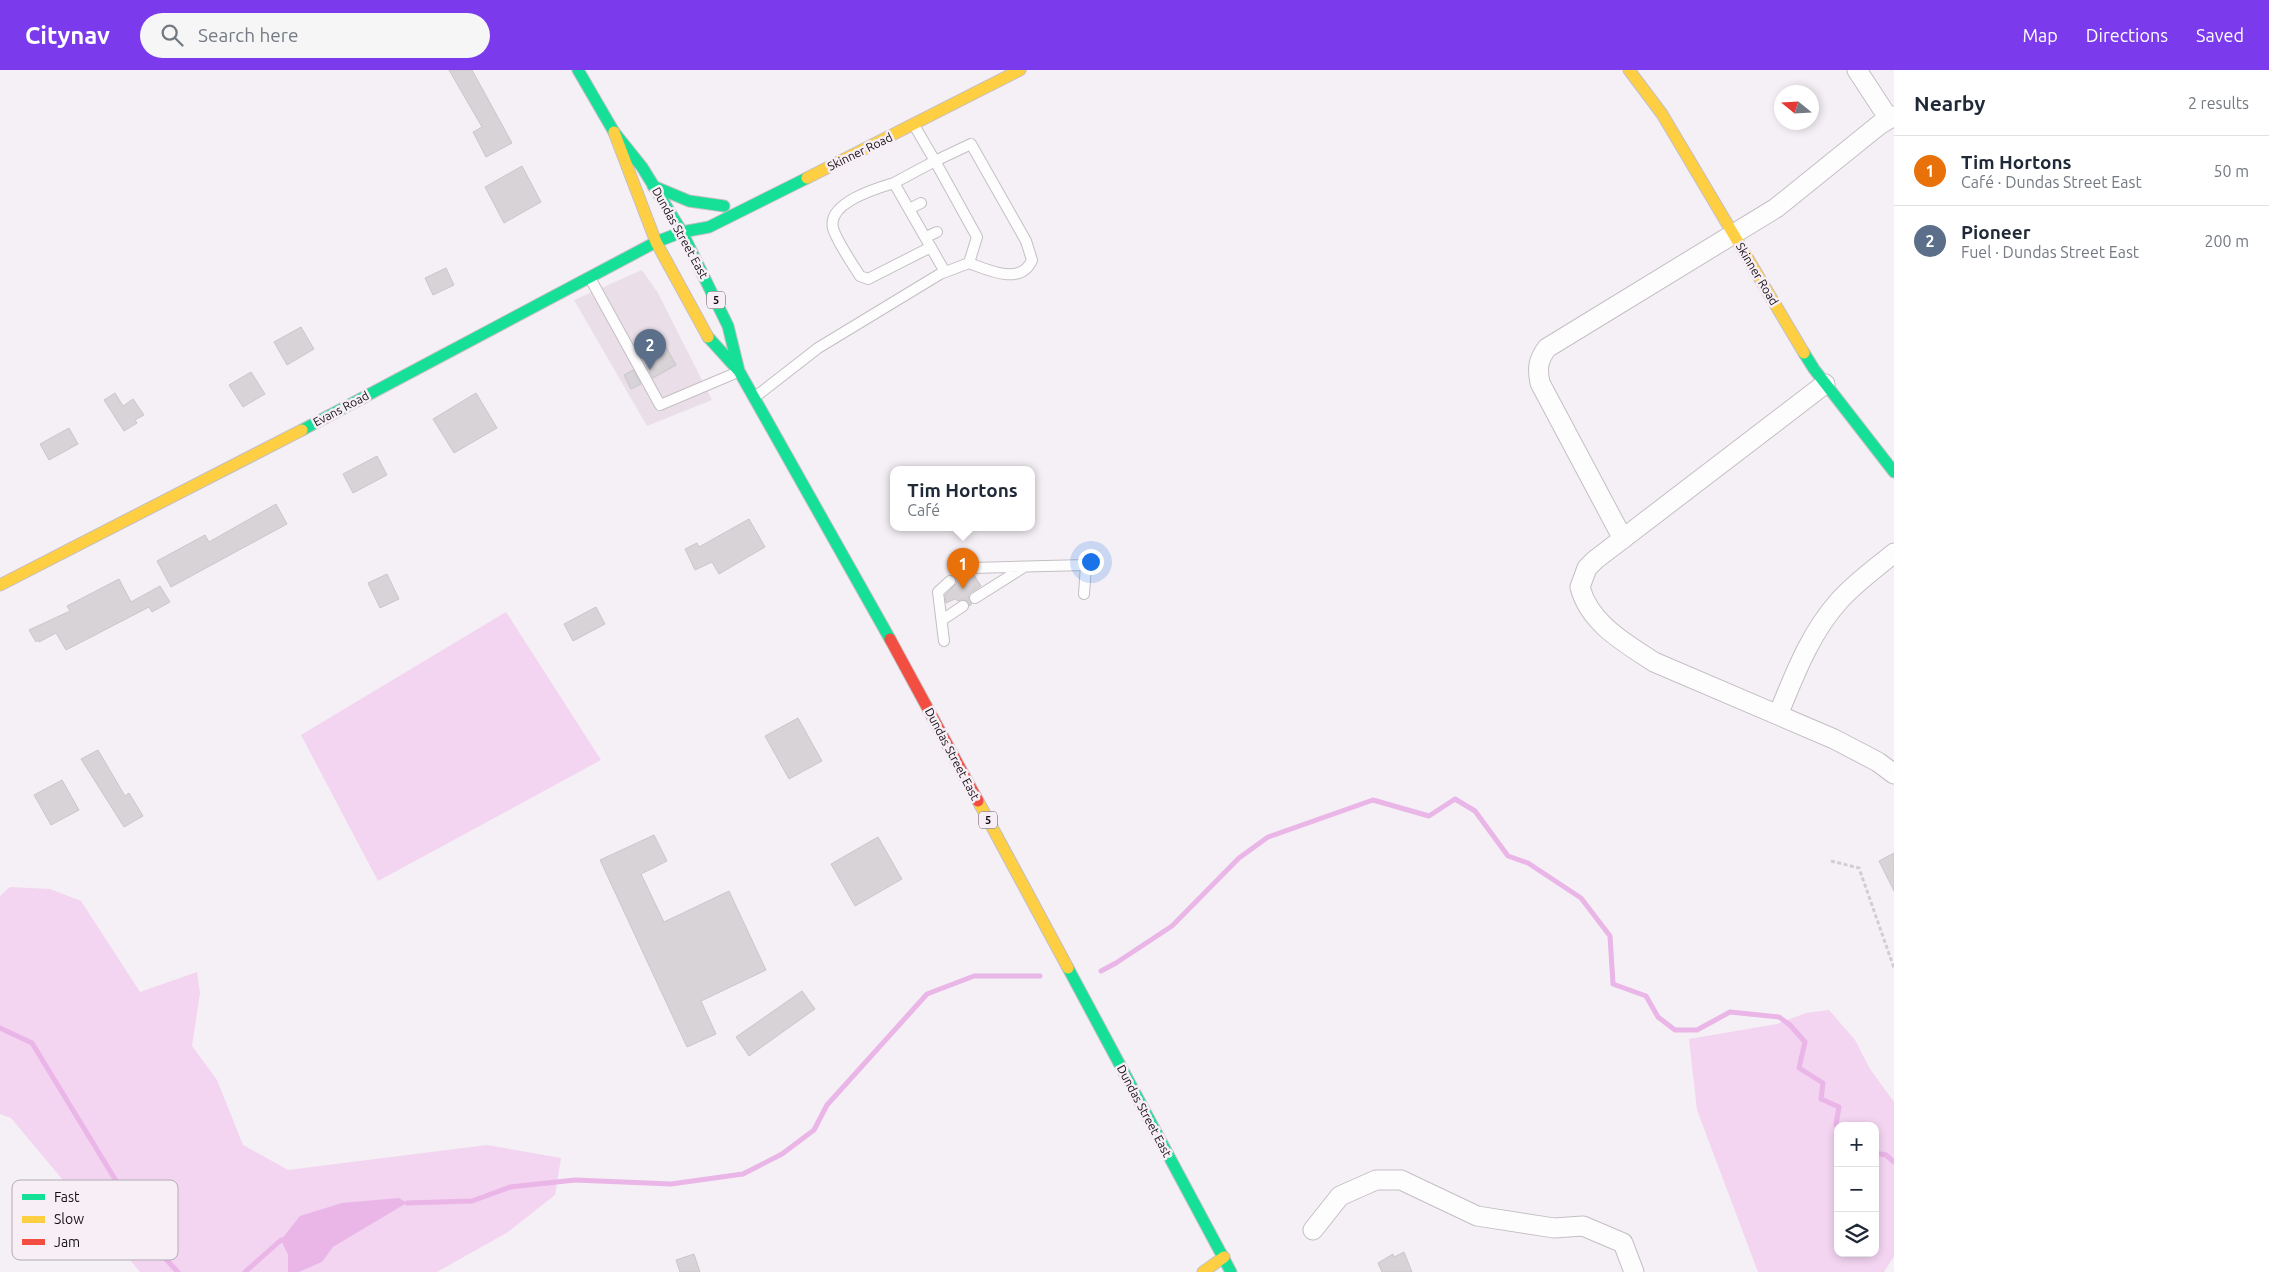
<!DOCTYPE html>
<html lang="en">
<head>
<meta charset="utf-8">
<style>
	:root { --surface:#fff; --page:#f6f6f7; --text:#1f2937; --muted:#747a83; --line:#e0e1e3; --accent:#7c3aed }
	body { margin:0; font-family:Ubuntu,sans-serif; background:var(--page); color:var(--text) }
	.controls { position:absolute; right:15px; bottom:15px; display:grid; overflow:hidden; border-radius:10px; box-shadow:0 2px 8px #0003 }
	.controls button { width:45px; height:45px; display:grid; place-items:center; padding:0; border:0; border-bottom:1px solid var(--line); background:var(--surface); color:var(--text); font:25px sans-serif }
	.compass { position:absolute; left:1774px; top:15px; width:45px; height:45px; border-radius:50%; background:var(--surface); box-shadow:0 2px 8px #0003; rotate:288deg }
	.you { position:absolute; left:1090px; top:491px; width:18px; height:18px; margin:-12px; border:4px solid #fff; border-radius:50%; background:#1a73e8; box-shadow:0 0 0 8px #1a73e833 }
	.badge { display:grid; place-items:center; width:32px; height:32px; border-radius:50%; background:var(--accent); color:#fff; font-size:16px; font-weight:700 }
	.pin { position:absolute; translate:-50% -41px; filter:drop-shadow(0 1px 2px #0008) }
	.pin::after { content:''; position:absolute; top:26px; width:18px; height:15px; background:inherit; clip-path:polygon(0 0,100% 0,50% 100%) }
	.popup { position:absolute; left:890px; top:396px; width:145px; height:65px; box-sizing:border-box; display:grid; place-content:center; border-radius:10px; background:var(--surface); filter:drop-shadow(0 1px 4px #0005); font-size:16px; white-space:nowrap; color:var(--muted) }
	.popup b { font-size:19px; color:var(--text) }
	.popup::after { content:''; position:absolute; left:50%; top:100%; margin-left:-10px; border:10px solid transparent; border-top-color:var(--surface) }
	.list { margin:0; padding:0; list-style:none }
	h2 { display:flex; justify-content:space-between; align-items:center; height:65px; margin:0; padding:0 20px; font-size:21px }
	h2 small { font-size:16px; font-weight:400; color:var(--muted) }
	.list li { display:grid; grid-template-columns:32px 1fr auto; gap:15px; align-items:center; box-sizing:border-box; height:70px; padding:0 20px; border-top:1px solid var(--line) }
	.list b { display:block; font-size:19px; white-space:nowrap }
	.list p { margin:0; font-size:16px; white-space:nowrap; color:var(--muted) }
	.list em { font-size:16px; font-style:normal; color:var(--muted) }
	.icon { flex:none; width:28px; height:28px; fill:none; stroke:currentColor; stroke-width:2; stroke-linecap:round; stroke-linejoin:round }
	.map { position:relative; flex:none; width:1894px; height:1202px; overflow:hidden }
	header { display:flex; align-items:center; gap:30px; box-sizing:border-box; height:70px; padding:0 25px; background:var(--accent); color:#fff }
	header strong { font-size:24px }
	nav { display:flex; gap:28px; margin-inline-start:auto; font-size:18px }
	.search { width:350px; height:45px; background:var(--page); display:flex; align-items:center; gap:12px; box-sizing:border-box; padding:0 18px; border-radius:28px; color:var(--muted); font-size:19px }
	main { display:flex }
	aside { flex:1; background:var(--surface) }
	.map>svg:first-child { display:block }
	.built { fill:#eadfe9 }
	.green { fill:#f3d4f1; fill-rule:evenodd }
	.water { fill:#eab5e7 }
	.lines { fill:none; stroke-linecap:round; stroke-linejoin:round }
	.stream { stroke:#eab5e7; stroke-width:5 }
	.building { fill:#d7d3d7; stroke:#cac6ca }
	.lane-casing { stroke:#c3bfc3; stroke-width:12 }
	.street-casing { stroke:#c3bfc3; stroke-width:21 }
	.fast-casing { stroke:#c3bfc3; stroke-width:13 }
	.slow-casing { stroke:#c3bfc3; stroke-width:13 }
	.jam-casing { stroke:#c3bfc3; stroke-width:13 }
	.path { stroke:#d0cfd0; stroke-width:3; stroke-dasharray:4 2.5; stroke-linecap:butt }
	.lane { stroke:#fefdfe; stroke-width:10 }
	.street { stroke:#fefdfe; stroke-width:19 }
	.fast { stroke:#16e098; stroke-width:11 }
	.slow { stroke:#ffcf43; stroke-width:11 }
	.jam { stroke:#f24e42; stroke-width:11 }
	.labels { text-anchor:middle; stroke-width:5; stroke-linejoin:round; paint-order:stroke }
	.shield { fill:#f7eef6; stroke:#585357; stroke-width:1 }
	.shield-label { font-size:11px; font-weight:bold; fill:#141113 }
	.street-label { font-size:12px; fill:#141113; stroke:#f7eef6 }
	.key { fill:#f7eef6; stroke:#b3acb2; stroke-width:1 }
	.key-label { font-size:14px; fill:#141113 }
</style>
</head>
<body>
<header>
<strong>Citynav</strong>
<div class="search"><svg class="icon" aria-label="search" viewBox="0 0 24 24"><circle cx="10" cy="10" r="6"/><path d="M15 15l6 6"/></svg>Search here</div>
<nav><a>Map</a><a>Directions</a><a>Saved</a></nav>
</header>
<main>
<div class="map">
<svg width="1894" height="1202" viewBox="0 0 1894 1202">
	<rect width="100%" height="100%" fill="#f5f0f5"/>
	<path class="built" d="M642,200l16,23 54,107 -65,26 -73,-126z"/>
	<path class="green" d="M506,542l95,148 -223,121 -77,-146z
		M10,817l40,2 31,12 59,91 57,-20 3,21 -8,53 25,34 26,65 45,25 199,-25 74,13 -6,37 -47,37 -71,40h-138l23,-10 11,-15 74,-44 -126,37 7,15v17h-148l-129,-154 -11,-4v-218z
		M1829,940l26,30 15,29 24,33v154l-10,16h-126l-61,-162 -8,-71 88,-15 29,-11zM1838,1056h37v127h-37z"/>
	<path class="water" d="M399,1128l8,5 -74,44 -11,15 -23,10h-11v-17l-7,-15 19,-24 42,-13z"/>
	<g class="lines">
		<path class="stream" d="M1101,901l15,-8 56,-37 67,-68 29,-21 105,-37 56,16 26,-17 20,12 33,45 20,7 53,35 29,38 3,48 33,12 12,21 17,13h22l33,-18 49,5 11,8 15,17 -6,26 24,15 -2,16 18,8 -3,17 2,5
			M0,958l32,15 128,210 18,19
			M1875,1083l11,2 8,7
			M407,1133l65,-2 38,-14 65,-7 96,4 72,-10 39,-20 32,-24 13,-25 100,-111 47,-18h66
			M245,1202l36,-32"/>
	</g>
	<path class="building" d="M449,0h23l40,73 -26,14 -13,-25 9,-5z
		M522,96l19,36 -37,21 -19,-36z
		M446,198l8,17 -21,10 -8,-17z
		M301,257l13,22 -27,16 -13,-23z
		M666,277l10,18 -23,13 -10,-19z
		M633,300l8,14 -10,5 -7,-14z
		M251,302l14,22 -22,13 -14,-22z
		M115,323l8,13 10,-7 11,16 -9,5 2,3 -13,8 -20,-31z
		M476,323l21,35 -43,25 -21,-34z
		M69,358l9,16 -29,16 -9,-16z
		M377,386l10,19 -34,18 -10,-19z
		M276,434l11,20 -116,63 -14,-26 48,-26 4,7z
		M749,449l16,28 -46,27 -7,-12 -17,8 -10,-21 12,-6 2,4z
		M954,503l2,5 5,2h4l9,-5 7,11 -12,8 -1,5 4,5 -2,2 -2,-4 -5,-3 -5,2 -3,-2 -9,4 -1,-8 12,-12 -2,-6 -3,-3z
		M387,504l12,25 -19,9 -12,-25z
		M119,509l12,23 29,-16 10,16 -18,10 -3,-5 -83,43 -10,-17 -17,9 -1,-2 -2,2 -7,-12 41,-19 -3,-5z
		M596,537l9,17 -32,17 -9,-17z
		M798,648l24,43 -33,18 -24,-43z
		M98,680l27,46 4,-3 14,23 -19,11 -43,-68z
		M62,710l17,30 -28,15 -17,-30z
		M654,765l13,26 -26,13 23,48 65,-31 37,79 -65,31 15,33 -29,13 -87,-187z
		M878,767l24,42 -47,27 -24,-42z
		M1894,783v38l-15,-30z
		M802,921l13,18 -66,47 -13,-19z
		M1404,1182l8,20h-30l-4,-9 15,-9 1,3z
		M694,1184l6,18h-20l-4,-12z"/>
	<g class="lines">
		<g class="lane-casing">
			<path id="lane" d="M894,113c-17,5 -67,20 -61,45 3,12 20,37 27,48l8,3 63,-32
				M909,139l12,-6
				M926,167l11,-5
				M945,202l-51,-89 41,-22 42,76 -8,26
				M590,208l70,127 78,-33
				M755,327l63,-49 122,-74 29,-11c19,7 52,23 63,-3l-6,-19 -55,-97 -36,17 -21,-36
				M961,503l12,-5 113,-3 -2,29
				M975,528l49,-31
				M942,550l21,-14
				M944,571l-6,-49 12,-11"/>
		</g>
		<g class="street-casing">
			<path id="street" d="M1857,0l32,49
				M1825,314l-230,176 -8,8 -7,19c9,36 45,56 74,75l180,77 44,23 16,12
				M1623,469l-83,-156c-3,-15 -2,-23 7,-35l229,-140 103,-83 15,-9
				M1778,645c16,-39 32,-82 61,-114 16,-18 37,-33 55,-48
				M1313,1160l27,-34 36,-16h25l76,36 77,12 29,-2 40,17 11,29"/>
		</g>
		<g class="fast-casing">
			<path id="fast" d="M578,0l36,62 28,35 40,65 46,94 11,45
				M653,116l36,15 35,5
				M708,267l31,34 151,268
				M1804,283l10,16 80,103
				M302,360l354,-188 26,-10 27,-5 98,-49
				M1068,898l163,304"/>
		</g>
		<g class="slow-casing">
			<path id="slow" d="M1629,0l33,44 142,239
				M614,62l42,110 52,95
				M807,108l213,-108
				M0,515l302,-155
				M978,731l90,167
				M1203,1202l21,-15"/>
		</g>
		<g class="jam-casing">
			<path id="jam" d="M890,569l88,162"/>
		</g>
		<path class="path" d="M1831,791l28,7 35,100"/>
		<use href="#lane" class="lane"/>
		<use href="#street" class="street"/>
		<use href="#fast" class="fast"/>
		<use href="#slow" class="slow"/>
		<use href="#jam" class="jam"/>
	</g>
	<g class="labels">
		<g class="shield">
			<rect x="707" y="221.5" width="18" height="17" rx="4"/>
			<rect x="979" y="741.5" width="18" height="17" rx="4"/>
		</g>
		<g class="shield-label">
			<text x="716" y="234">5</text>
			<text x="988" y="754">5</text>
		</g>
		<g class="street-label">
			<text transform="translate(860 82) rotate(-26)" y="4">Skinner Road</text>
			<text transform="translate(680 163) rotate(61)" y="4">Dundas Street East</text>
			<text transform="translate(1757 204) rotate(59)" y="4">Skinner Road</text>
			<text transform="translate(341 339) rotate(-28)" y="4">Evans Road</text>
			<text transform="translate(952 684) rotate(62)" y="4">Dundas Street East</text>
			<text transform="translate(1144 1041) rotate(62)" y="4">Dundas Street East</text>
		</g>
	</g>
	<rect x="12" y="1110" width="166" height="80" rx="8" class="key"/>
	<rect x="22" y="1124" width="23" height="6" fill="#16e098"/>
	<rect x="22" y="1146" width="23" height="7" fill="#ffcf43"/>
	<rect x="22" y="1169" width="23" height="6" fill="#f24e42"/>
	<g class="key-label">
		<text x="54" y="1132">Fast</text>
		<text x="54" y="1154">Slow</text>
		<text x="54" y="1177">Jam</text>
	</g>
</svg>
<div class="controls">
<button>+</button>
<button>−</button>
<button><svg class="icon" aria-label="layers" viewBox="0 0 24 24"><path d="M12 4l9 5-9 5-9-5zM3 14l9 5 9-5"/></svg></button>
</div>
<svg class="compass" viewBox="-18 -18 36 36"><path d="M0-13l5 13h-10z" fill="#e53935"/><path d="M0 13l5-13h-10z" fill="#747a83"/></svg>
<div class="you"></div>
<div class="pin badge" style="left:963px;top:519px;background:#e8710a">1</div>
<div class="popup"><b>Tim Hortons</b>Café</div>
<div class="pin badge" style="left:650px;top:300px;background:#5c6f8a">2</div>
</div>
<aside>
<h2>Nearby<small>2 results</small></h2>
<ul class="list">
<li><span class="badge" style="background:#e8710a">1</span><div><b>Tim Hortons</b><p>Café · Dundas Street East</p></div><em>50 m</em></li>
<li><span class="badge" style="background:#5c6f8a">2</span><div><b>Pioneer</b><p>Fuel · Dundas Street East</p></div><em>200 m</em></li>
</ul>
</aside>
</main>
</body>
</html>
